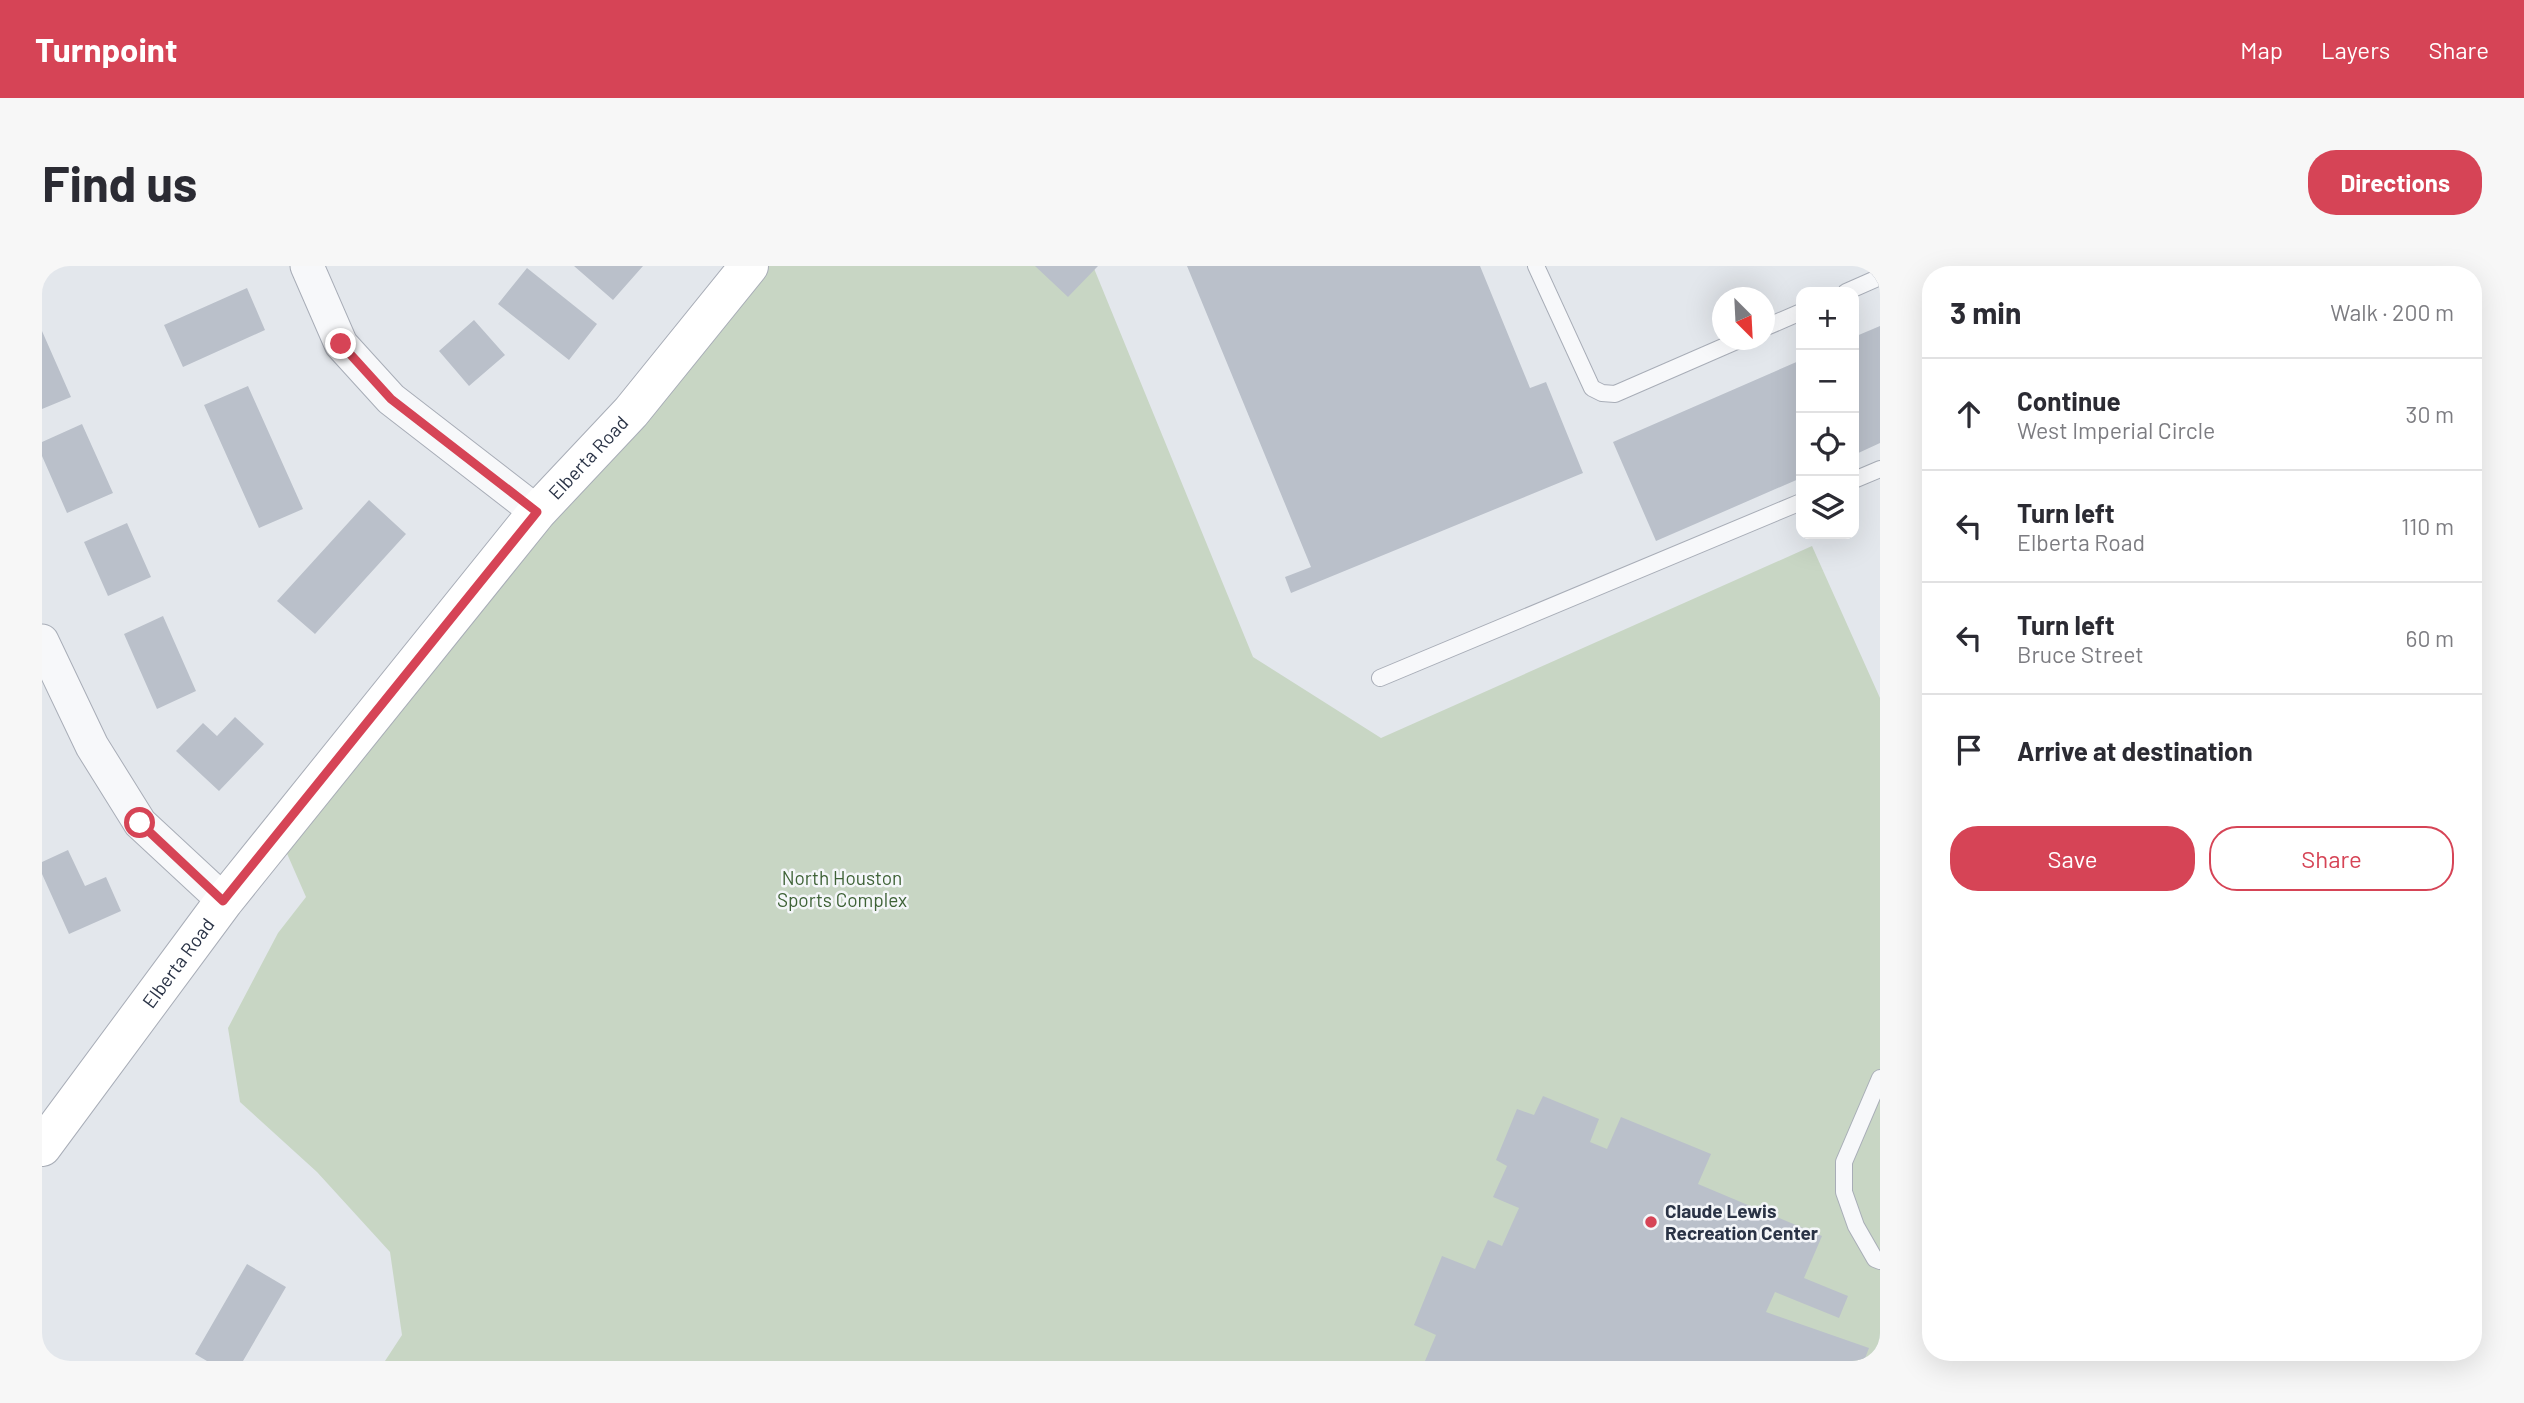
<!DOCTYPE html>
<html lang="en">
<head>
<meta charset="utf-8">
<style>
	:root { --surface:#fff; --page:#f7f7f7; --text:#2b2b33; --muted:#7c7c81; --line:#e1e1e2; --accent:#d64456 }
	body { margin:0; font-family:Barlow,sans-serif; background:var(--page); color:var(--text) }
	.controls { position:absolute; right:21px; top:21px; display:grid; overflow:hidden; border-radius:14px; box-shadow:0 7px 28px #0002 }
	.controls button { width:63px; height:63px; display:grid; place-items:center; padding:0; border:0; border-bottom:2px solid var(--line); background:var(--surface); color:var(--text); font:35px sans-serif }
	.compass { position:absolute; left:1670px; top:21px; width:63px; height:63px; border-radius:50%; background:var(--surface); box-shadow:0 7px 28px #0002; rotate:156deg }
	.stop { position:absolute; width:21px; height:21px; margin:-16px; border:5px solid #d64456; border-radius:50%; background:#fff }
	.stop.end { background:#d64456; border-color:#fff; box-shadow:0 2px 7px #0008 }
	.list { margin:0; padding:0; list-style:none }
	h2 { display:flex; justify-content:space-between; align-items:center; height:91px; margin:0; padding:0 28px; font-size:30px }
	h2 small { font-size:23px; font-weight:400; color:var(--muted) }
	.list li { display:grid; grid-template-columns:46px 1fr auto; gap:21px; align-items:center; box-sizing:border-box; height:112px; padding:0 28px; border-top:2px solid var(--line) }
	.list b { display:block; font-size:26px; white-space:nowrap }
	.list p { margin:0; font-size:23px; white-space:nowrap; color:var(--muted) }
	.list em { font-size:23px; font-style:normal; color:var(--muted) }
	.actions { display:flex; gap:14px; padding:21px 28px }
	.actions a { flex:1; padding:16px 0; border:2px solid var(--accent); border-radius:28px; text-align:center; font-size:24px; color:var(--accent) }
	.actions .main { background:var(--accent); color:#fff }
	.icon { flex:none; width:38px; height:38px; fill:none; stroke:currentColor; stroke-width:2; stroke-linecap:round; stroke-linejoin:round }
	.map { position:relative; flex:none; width:1838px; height:1095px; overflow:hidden; border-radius:28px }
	header { display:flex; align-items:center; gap:42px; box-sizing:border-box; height:98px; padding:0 35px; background:var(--accent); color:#fff }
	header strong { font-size:33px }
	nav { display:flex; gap:38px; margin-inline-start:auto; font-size:24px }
	.intro { display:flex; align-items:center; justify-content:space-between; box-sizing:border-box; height:168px; padding:0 42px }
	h1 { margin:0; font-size:49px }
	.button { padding:18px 32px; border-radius:28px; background:var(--accent); color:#fff; font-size:24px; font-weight:700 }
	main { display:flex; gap:42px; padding:0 42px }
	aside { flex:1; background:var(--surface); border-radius:28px; box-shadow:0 7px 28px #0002 }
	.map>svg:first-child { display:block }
	.green { fill:#c8d6c4 }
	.building { fill:#bac0ca }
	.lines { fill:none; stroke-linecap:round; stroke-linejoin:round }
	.lane-casing { stroke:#a8adb7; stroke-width:18 }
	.street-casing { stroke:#a8adb7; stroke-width:35 }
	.secondary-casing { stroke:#a8adb7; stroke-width:40 }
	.lane { stroke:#f7f8fa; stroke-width:16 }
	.street { stroke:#f7f8fa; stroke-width:33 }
	.secondary { stroke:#fff; stroke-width:38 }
	.route { stroke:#d64456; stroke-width:9 }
	.poi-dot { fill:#d64456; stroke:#f4f6f9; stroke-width:2.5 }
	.labels { text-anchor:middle; stroke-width:5; stroke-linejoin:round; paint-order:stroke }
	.street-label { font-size:19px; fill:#2a3346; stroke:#f4f6f9 }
	.park-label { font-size:19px; fill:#3e6236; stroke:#f4f6f9 }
	.poi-label { font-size:19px; font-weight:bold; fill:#2a3346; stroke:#f4f6f9; text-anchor:start }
</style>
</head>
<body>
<header>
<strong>Turnpoint</strong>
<nav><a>Map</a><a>Layers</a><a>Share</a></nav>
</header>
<div class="intro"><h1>Find us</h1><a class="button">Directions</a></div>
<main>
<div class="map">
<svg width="1838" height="1095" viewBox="0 0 1838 1095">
	<rect width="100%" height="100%" fill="#e3e7ec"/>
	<path class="green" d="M703,0h348l160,391 128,81 431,-192 68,152v663h-1495l17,-26 -12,-83 -73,-80 -77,-70 -12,-74 50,-95 28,-36 -28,-64z"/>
	<path class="building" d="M532,0h69l-30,34z
		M993,0h63l-30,31z
		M1145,0h293l50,122 16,-6 37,91 -292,120 -6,-16 26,-10z
		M485,2l70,56 -28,36 -71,-56z
		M205,22l18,42 -82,37 -19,-42z
		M432,54l31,35 -36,31 -30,-35z
		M1838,60v117l-26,12v-118z
		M0,65l29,66 -29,12z
		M1759,94v118l-145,63 -43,-99z
		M206,120l55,123 -44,19 -55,-123z
		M40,158l31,69 -46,20 -25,-57v-14z
		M327,234l37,34 -91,100 -38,-33z
		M85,257l24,54 -43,19 -24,-54z
		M121,350l33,75 -39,18 -33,-75z
		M193,451l29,27 -45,47 -43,-40 27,-28 14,13z
		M26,584l17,36 21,-9 15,34 -52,23 -27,-60v-12z
		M1501,830l56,23 -9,23 17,7 14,-32 90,37 -13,30 124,52 -18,42 44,18 -9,22 -64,-26 -9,20 103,36 -5,13h-439l11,-26 -22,-10 28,-69 33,13 13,-29 14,6 17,-38 -26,-11 14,-31 -11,-6 21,-51 17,6z
		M205,998l39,23 -43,74h-36l-12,-7z"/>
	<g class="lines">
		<g class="lane-casing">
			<path id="lane" d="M1494,0l56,122 10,5 13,1 124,-54
				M1804,26l34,-15
				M1722,62l37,-16
				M1812,214l26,-11
				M1338,412l421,-176
				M1838,812l-36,84v30l12,34 19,33 5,2"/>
		</g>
		<g class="street-casing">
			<path id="street" d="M265,0l34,78 50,55 146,113
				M0,375l50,105 48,77 84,78"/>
		</g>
		<g class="secondary-casing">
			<g id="secondary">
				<path id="s1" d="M0,881l182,-246 313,-389 94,-100 118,-146"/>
			</g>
		</g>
		<use href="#lane" class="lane"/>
		<use href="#street" class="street"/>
		<use href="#secondary" class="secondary"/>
	</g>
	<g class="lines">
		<path class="route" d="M98,557l83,78 314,-389 -146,-113 -50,-55"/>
	</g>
	<circle class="poi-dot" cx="1609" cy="956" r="7"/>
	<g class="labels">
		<g class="street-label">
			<text dy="7" stroke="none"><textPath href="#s1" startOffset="880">Elberta Road</textPath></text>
			<text dy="7" stroke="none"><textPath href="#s1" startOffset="229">Elberta Road</textPath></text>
		</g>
		<g class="park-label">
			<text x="800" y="619">North Houston<tspan x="800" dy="22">Sports Complex</tspan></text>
		</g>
		<g class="poi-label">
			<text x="1623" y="952">Claude Lewis<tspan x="1623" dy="22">Recreation Center</tspan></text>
		</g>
	</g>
</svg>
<div class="controls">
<button>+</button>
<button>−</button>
<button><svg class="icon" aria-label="locate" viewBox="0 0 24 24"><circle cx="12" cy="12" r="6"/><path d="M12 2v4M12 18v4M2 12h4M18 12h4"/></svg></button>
<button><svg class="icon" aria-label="layers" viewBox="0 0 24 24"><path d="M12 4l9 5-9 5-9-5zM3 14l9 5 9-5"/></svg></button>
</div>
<svg class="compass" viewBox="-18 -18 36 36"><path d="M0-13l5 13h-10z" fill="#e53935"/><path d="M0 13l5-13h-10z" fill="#7c7c81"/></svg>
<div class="stop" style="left:98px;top:557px"></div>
<div class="stop end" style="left:299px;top:78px"></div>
</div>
<aside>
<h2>3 min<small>Walk · 200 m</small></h2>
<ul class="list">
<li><svg class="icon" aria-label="ahead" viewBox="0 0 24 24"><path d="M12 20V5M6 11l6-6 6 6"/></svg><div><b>Continue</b><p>West Imperial Circle</p></div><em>30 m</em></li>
<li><svg class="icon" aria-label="left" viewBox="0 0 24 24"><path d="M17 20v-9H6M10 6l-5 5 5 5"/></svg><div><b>Turn left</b><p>Elberta Road</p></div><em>110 m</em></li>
<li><svg class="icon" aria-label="left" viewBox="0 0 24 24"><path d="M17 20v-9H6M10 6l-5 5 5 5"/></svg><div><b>Turn left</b><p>Bruce Street</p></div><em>60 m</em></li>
<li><svg class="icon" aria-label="arrive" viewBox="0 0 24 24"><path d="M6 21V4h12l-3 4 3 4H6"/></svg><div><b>Arrive at destination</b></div></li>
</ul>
<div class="actions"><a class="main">Save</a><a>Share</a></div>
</aside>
</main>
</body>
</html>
